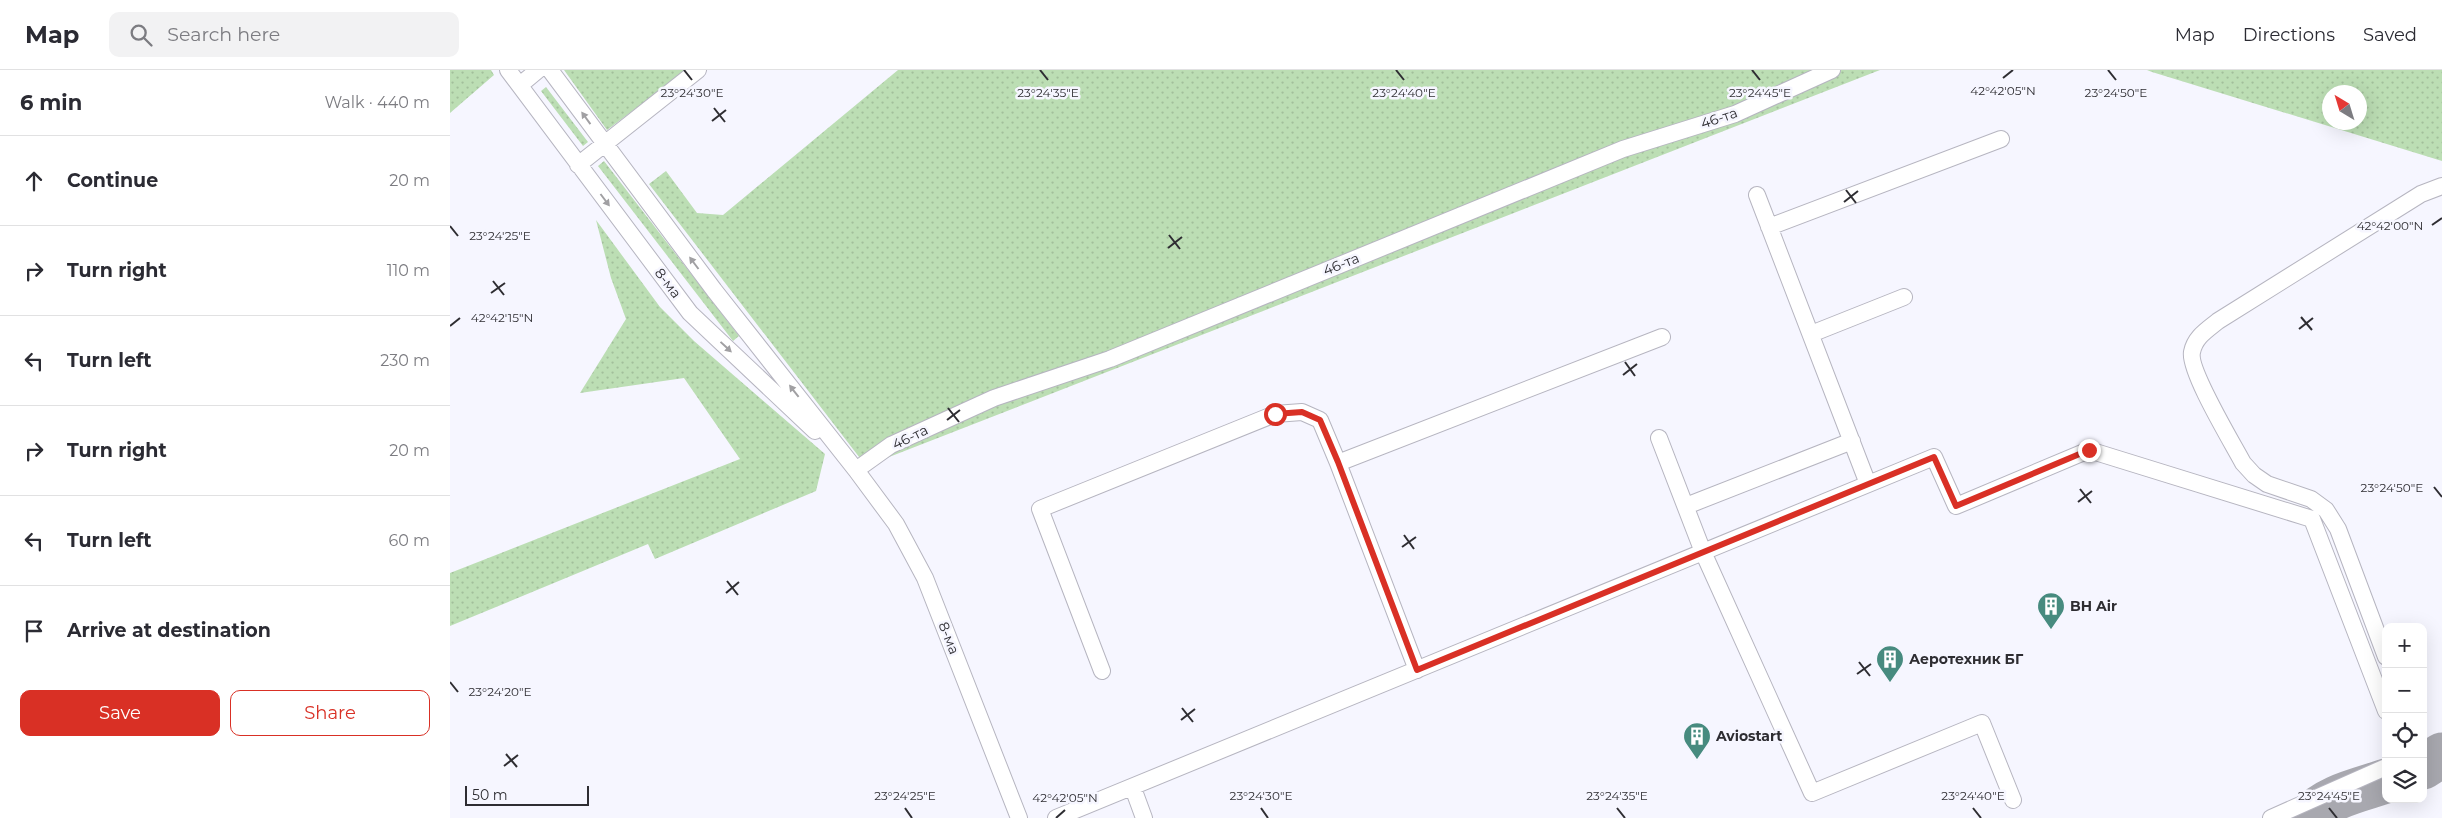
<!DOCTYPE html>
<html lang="en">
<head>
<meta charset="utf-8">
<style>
	:root { --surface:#fff; --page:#f2f2f3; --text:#2b2b33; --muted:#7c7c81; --line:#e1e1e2; --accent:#d93025 }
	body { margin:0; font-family:Montserrat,sans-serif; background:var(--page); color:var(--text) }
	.controls { position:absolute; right:15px; bottom:15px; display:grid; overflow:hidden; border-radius:10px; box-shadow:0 5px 20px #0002 }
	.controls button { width:45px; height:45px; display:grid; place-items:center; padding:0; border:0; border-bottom:1px solid var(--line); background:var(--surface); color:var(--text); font:25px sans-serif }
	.compass { position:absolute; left:1872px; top:15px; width:45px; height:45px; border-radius:50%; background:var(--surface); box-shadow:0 5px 20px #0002; rotate:322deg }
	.scale { position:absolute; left:15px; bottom:12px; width:124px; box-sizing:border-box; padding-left:5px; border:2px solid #2e2d32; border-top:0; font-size:14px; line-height:18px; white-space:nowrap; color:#2e2d32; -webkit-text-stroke:4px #f6f6ff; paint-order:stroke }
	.stop { position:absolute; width:15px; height:15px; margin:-11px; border:4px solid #d93025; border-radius:50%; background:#fff }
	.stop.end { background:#d93025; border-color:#fff; box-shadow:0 1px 5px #0008 }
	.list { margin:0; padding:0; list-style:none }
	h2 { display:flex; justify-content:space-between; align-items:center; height:65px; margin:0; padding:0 20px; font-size:21px }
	h2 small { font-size:16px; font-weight:400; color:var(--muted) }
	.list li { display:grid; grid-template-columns:32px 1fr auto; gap:15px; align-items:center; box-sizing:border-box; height:90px; padding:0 20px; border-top:1px solid var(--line) }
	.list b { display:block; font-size:19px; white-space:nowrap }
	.list em { font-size:16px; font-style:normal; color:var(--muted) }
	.actions { display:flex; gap:10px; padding:15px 20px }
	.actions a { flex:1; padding:11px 0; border:1px solid var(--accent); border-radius:10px; text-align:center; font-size:18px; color:var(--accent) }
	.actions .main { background:var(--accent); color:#fff }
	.icon { flex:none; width:28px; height:28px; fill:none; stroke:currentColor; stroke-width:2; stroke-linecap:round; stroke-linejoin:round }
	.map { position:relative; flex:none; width:1992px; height:748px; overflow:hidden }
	header { display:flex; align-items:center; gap:30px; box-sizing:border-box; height:70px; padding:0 25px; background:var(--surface); border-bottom:1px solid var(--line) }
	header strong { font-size:24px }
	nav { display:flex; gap:28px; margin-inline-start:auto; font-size:18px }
	.search { width:350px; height:45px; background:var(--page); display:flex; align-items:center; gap:12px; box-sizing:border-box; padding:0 18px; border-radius:10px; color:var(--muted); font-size:19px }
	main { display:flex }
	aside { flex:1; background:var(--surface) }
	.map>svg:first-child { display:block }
	.grass { fill:url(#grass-dots); fill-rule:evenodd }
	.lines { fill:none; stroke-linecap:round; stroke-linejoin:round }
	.taxiway { stroke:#a8a8af; stroke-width:45 }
	.minor-casing { stroke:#b6b5c0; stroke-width:18 }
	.minor { stroke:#fff; stroke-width:16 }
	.oneway { fill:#a1a0a3 }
	.route { stroke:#d93025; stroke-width:6 }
	.ticks { fill:none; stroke:#2e2d32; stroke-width:2 }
	.labels { text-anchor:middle; stroke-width:5; stroke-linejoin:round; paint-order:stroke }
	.street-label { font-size:14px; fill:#2e2d32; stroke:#f6f6ff }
	.poi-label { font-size:14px; font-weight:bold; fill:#2e2d32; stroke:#f6f6ff; text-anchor:start }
	.ticks-label { font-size:12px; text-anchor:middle; fill:#2e2d32; stroke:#f6f6ff; stroke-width:5; stroke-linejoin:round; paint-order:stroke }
</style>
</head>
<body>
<header>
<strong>Map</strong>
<div class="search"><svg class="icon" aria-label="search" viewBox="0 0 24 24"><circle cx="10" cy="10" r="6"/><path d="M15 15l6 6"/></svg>Search here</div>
<nav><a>Map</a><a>Directions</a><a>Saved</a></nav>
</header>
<main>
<aside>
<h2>6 min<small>Walk · 440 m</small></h2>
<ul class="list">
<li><svg class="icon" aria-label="ahead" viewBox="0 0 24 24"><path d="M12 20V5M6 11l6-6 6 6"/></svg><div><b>Continue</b></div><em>20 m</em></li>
<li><svg class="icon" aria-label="right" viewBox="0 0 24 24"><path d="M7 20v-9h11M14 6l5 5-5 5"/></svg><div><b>Turn right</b></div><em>110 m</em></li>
<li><svg class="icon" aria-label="left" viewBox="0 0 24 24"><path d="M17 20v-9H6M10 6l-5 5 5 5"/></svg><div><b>Turn left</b></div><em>230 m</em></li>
<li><svg class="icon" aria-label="right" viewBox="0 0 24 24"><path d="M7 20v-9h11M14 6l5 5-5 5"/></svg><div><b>Turn right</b></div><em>20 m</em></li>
<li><svg class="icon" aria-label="left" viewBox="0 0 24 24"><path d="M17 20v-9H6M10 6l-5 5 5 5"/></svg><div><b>Turn left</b></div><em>60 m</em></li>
<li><svg class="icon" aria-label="arrive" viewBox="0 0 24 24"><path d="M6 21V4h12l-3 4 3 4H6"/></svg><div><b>Arrive at destination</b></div></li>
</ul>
<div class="actions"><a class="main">Save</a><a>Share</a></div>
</aside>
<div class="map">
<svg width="1992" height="748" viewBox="0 0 1992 748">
	<defs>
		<pattern id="grass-dots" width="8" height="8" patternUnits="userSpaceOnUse" patternTransform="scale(1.25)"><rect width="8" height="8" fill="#bcdeb4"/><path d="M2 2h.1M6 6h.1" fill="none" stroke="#a2bf9b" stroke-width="1.8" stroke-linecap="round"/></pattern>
	</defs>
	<rect width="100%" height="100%" fill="#f6f6ff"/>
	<path class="grass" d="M0,0h41l3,5 -44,38z
		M114,0h123l-80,60z
		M448,0h982l-1014,396 -217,-282 17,-13 31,42 26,2z
		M1697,0h295v91l-290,-89zM1880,22h30v30h-30z
		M96,17l42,55 -5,4 -42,-55z
		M154,91l135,175 -6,5 -135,-175z
		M146,150l64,87 34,34 131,113 -9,37 -161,68 -7,-15 -198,82v-53l290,-114 -56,-81 -104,15 46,-74 -15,-41z"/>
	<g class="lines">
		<path class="taxiway" d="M1973,697l19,-12
			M1858,748c19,-22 52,-28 78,-37"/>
		<g class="minor-casing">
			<path id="minor" d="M58,0l182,243 125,118
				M100,0l164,220 142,180 40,54 29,54 94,240
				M70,15l18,-15
				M128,95l120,-95
				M1307,125l111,289
				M1319,157l232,-88
				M1361,264l93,-37
				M1209,368l44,114 109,241 170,-70 31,77
				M888,393l324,-126
				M406,400l35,-25 103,-47 116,-39 513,-210 112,-35 97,-44
				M1236,436l166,-65
				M1936,587l-48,-128 -12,-19 -15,-11 -44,-15 -13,-9 -11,-12c-10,-19 -55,-93 -51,-111 3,-15 15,-22 26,-31l203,-127 21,-8
				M652,601l-62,-162 235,-95 27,-2 18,8 18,43 79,207
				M683,718l11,30
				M606,748l878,-361 22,49 133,-56 223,69 74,192
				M1821,748l115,-51"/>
		</g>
		<use href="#minor" class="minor"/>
	</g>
	<defs><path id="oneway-solid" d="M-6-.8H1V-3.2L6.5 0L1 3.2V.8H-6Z" transform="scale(1.25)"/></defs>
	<g class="oneway">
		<use href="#oneway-solid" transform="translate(136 48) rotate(-126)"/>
		<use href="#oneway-solid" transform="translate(155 130) rotate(53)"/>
		<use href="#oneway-solid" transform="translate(244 193) rotate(-127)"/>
		<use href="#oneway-solid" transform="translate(276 277) rotate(43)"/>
		<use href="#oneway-solid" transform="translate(344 321) rotate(-128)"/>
	</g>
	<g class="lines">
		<path class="route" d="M825,344l27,-2 18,8 18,42 79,208 517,-213 22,49 133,-56"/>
	</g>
	<path class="ticks" d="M234,0l8,10M590,0l8,10M946,0l8,10M1302,0l8,10M1658,0l8,10M1553,8l10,-8M264,38l11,14M262,51l14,-11M1396,120l10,13M1394,132l14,-11M1982,155l10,-7M0,156l8,10M719,165l11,14M718,178l14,-11M43,211l11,14M41,223l14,-10M1851,247l11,13M0,256l10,-8M1849,259l14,-11M1175,292l10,14M1173,305l14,-11M498,338l11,14M497,350l13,-10M1984,417l8,10M1630,419l11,14M1628,432l14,-11M954,465l10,14M952,477l14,-10M277,511l11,14M276,523l13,-11M1409,592l11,14M1407,604l14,-10M0,612l8,10M732,638l11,14M731,650l14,-11M56,684l11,13M54,696l14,-11M455,738l7,10M811,738l7,10M1167,738l8,10M1523,738l8,10M1879,738l8,10M606,748l9,-8"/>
	<defs>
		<g id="building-pin" transform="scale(1.4375)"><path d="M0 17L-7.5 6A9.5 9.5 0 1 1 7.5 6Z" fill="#478b7f" stroke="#f6f6ff"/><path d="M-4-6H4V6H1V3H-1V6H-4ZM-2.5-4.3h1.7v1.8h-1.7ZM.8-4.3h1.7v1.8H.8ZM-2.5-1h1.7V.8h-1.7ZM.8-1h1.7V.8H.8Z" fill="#fff"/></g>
	</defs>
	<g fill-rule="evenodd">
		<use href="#building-pin" x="1601" y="536"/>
		<use href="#building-pin" x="1440" y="589"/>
		<use href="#building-pin" x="1247" y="666"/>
	</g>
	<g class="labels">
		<g class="street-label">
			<text transform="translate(1269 48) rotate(-19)" y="5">46-та</text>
			<text transform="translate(891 194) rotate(-22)" y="5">46-та</text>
			<text transform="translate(218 213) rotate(53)" y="5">8-ма</text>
			<text transform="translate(460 367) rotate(-26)" y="5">46-та</text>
			<text transform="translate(499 568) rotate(69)" y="5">8-ма</text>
		</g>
		<g class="poi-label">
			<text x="1620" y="541">BH Air</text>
			<text x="1459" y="594">Аеротехник БГ</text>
			<text x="1266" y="671">Aviostart</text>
		</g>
	</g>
	<g class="ticks-label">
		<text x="1553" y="25">42°42'05"N</text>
		<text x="1310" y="27">23°24'45"E</text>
		<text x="242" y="27">23°24'30"E</text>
		<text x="598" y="27">23°24'35"E</text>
		<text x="954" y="27">23°24'40"E</text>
		<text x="1666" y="27">23°24'50"E</text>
		<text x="1940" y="160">42°42'00"N</text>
		<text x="50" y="170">23°24'25"E</text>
		<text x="52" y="252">42°42'15"N</text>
		<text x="1942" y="422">23°24'50"E</text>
		<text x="50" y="626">23°24'20"E</text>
		<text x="455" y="730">23°24'25"E</text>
		<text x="811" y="730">23°24'30"E</text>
		<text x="1167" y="730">23°24'35"E</text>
		<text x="1523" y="730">23°24'40"E</text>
		<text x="1879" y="730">23°24'45"E</text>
		<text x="615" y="732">42°42'05"N</text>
	</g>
</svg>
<div class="controls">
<button>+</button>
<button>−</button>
<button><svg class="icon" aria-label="locate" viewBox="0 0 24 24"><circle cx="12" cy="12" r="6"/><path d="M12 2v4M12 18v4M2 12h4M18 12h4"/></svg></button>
<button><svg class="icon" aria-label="layers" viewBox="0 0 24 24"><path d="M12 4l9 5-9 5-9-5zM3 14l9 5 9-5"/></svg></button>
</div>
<svg class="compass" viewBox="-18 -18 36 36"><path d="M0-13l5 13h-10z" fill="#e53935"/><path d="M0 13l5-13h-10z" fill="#7c7c81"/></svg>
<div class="scale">50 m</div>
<div class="stop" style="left:825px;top:344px"></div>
<div class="stop end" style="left:1639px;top:380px"></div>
</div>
</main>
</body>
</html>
